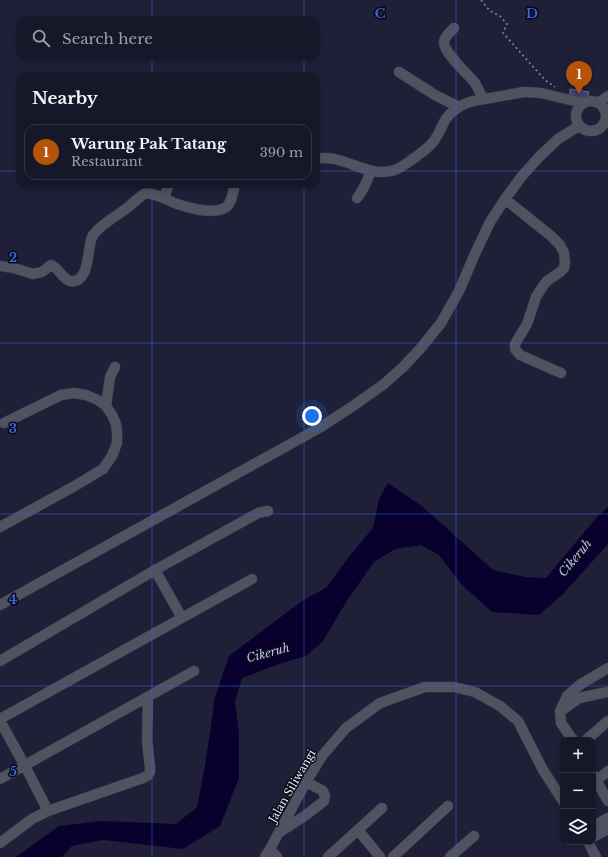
<!DOCTYPE html>
<html lang="en">
<head>
<meta charset="utf-8">
<style>
	:root { --surface:#17172a; --page:#202032; --text:#f1f3f6; --muted:#9e9fa8; --line:#363647; --accent:#b45309 }
	body { margin:0; font-family:"Libre Baskerville",serif; background:var(--page); color:var(--text) }
	.controls { position:absolute; right:12px; bottom:12px; display:grid; overflow:hidden; border-radius:8px; box-shadow:0 2px 6px #0003 }
	.controls button { width:36px; height:36px; display:grid; place-items:center; padding:0; border:0; border-bottom:1px solid var(--line); background:var(--surface); color:var(--text); font:20px sans-serif }
	.you { position:absolute; left:312px; top:416px; width:14px; height:14px; margin:-10px; border:3px solid #fff; border-radius:50%; background:#1a73e8; box-shadow:0 0 0 6px #1a73e833 }
	.badge { display:grid; place-items:center; width:26px; height:26px; border-radius:50%; background:var(--accent); color:#fff; font-size:13px; font-weight:700 }
	.pin { position:absolute; translate:-50% -33px; filter:drop-shadow(0 1px 2px #0008) }
	.pin::after { content:''; position:absolute; top:21px; width:14px; height:12px; background:inherit; clip-path:polygon(0 0,100% 0,50% 100%) }
	.list { margin:0; padding:0; list-style:none }
	h2 { display:flex; justify-content:space-between; align-items:center; height:52px; margin:0; padding:0 16px; font-size:17px }
	h2 small { font-size:13px; font-weight:400; color:var(--muted) }
	.list li { display:grid; grid-template-columns:26px 1fr auto; gap:12px; align-items:center; box-sizing:border-box; height:56px; margin:0 8px 8px; padding:0 8px; border:1px solid var(--line); border-radius:12px }
	.list b { display:block; font-size:15px; white-space:nowrap }
	.list p { margin:0; font-size:13px; white-space:nowrap; color:var(--muted) }
	.list em { font-size:13px; font-style:normal; color:var(--muted) }
	.icon { flex:none; width:22px; height:22px; fill:none; stroke:currentColor; stroke-width:2; stroke-linecap:round; stroke-linejoin:round }
	.map { position:relative; flex:none; width:608px; height:857px; overflow:hidden }
	.search { position:absolute; background:var(--surface); box-shadow:0 2px 6px #0003; left:16px; top:16px; width:304px; height:44px; display:flex; align-items:center; gap:10px; box-sizing:border-box; padding:0 14px; border-radius:12px; color:var(--muted); font-size:15px }
	.panel { position:absolute; background:var(--surface); box-shadow:0 2px 6px #0003; left:16px; top:72px; width:304px; height:116px; border-radius:12px }
	.map>svg:first-child { display:block }
	.water { fill:#09002e }
	.building { fill:#3f3e77; stroke:#696b89 }
	.lines { fill:none; stroke-linecap:round; stroke-linejoin:round }
	.minor-casing { stroke:#3b3b53; stroke-width:11 }
	.path { stroke:#8a8ba0; stroke-width:1.5; stroke-dasharray:2 3; stroke-linecap:butt }
	.minor { stroke:#51525f; stroke-width:10 }
	.grid { fill:none; stroke:#3b65dd; stroke-width:1; stroke-opacity:0.55 }
	.labels { text-anchor:middle; stroke-width:3; stroke-linejoin:round; paint-order:stroke }
	.street-label { font-size:11px; fill:#e8e9fb; stroke:#0a0a16 }
	.water-label { font-size:12px; font-style:italic; fill:#b8bbf0; stroke:#0a0a16 }
	.grid-label { font-size:13px; text-anchor:middle; font-weight:bold; fill:#3b65dd; stroke:#0a0a16; stroke-width:3; stroke-linejoin:round; paint-order:stroke }
</style>
</head>
<body>
<div class="map">
<svg width="608" height="857" viewBox="0 0 608 857">
	<rect width="100%" height="100%" fill="#1f1f38"/>
	<path class="water" d="M388,483l35,24 70,63 32,7 21,1 51,-61 11,-10v37l-46,51 -23,20 -47,-3 -31,-28 -22,-29 -18,-10 -26,4 -21,13 -26,37 -25,42 -17,15 -27,8 -37,14 -7,24 4,32v44l-19,48 -37,23 -80,-9 -31,6 -10,11h-46l43,-31 42,-5 75,3 21,-17 9,-47 9,-63 14,-41 73,-55 25,-14 21,-29 25,-30 6,-29z"/>
	<path class="building" d="M570,89l19,3 -2,7 -17,-3z"/>
	<g class="lines">
		<g class="minor-casing">
			<path id="minor" d="M454,28c-4,4 -10,9 -10,15 1,11 24,31 31,40 3,5 6,11 8,16
				M399,72l36,23 24,12
				M576 116a15 15 0 1 1 30 0a15 15 0 1 1-30 0Z
				M598,103l10,-7
				M316,159c26,-6 49,18 75,12 7,-1 13,-6 19,-10 8,-6 18,-12 24,-20 4,-6 7,-12 10,-19 7,-12 17,-17 29,-21l51,-9 17,1 42,10
				M164,198l5,-14
				M357,198c7,-8 10,-17 14,-27
				M505,199l46,37 9,9 4,8 1,9 -1,6 -4,4 -13,9 -4,5 -7,11 -9,27 -12,20v5l5,6 41,18
				M0,266l14,2 19,6 9,-2 9,-7c9,3 13,19 24,16 15,-4 12,-32 17,-44 5,-10 26,-22 35,-29 6,-5 11,-10 17,-14 9,-3 24,7 33,10 12,4 38,11 49,3 6,-4 7,-16 9,-23
				M106,406l4,-29 5,-10
				M0,527l73,-40 30,-18 9,-13 5,-13v-10l-1,-9 -4,-9 -6,-9 -8,-6 -12,-5 -12,-2 -13,2 -57,28
				M155,570l27,48
				M0,605l321,-178 32,-21 31,-22 19,-17 17,-18 21,-26 18,-32 15,-35 16,-34 15,-23 17,-23 17,-19 19,-18 21,-13
				M0,661l155,-91 103,-57 10,-2
				M561,711l18,-13 29,-6
				M0,719l252,-140
				M0,721l25,45 23,45
				M573,740l-12,-17 -1,-12 7,-15 14,-12 27,-16
				M586,740l22,-19
				M593,775l15,26
				M0,779l194,-108
				M596,781l12,-10
				M593,826l15,-8
				M358,830l22,27
				M280,832l26,-17 18,-14 1,-5 -2,-5 -17,-9
				M593,837l15,-8
				M588,842l8,15
				M0,843l32,-24 16,-8 95,-33 4,-2 3,-4v-5l-3,-27 1,-43
				M270,849l7,8
				M265,857l5,-8 36,-67 16,-26 24,-28 34,-25 45,-16h29l21,5 25,14 18,15 25,49 20,31
				M328,857l54,-49
				M393,857l55,-51
				M450,857l24,-21"/>
		</g>
		<path class="path" d="M481,0l9,11 10,5 7,8 -4,9 42,47 10,7"/>
		<use href="#minor" class="minor"/>
	</g>
	<path class="grid" d="M152,0v20M304,0v20M456,0v857M152,56v20M304,56v20M0,171h20M316,171h292M152,184v673M304,184v673M0,343h608M0,514h608M0,686h608"/>
	<g class="labels">
		<g class="street-label">
			<text transform="translate(292 786) rotate(-60)" y="4">Jalan Siliwangi</text>
		</g>
		<g class="water-label">
			<text transform="translate(575 558) rotate(-50)" y="4">Cikeruh</text>
			<text transform="translate(268 653) rotate(-15)" y="4">Cikeruh</text>
		</g>
	</g>
	<g class="grid-label">
		<text x="380" y="18">C</text>
		<text x="532" y="18">D</text>
		<text x="13" y="262">2</text>
		<text x="13" y="433">3</text>
		<text x="13" y="604">4</text>
		<text x="13" y="776">5</text>
	</g>
</svg>
<div class="controls">
<button>+</button>
<button>−</button>
<button><svg class="icon" aria-label="layers" viewBox="0 0 24 24"><path d="M12 4l9 5-9 5-9-5zM3 14l9 5 9-5"/></svg></button>
</div>
<div class="you"></div>
<div class="pin badge" style="left:579px;top:94px">1</div>
<div class="search"><svg class="icon" aria-label="search" viewBox="0 0 24 24"><circle cx="10" cy="10" r="6"/><path d="M15 15l6 6"/></svg>Search here</div>
<section class="panel">
<h2>Nearby<small></small></h2>
<ul class="list">
<li><span class="badge">1</span><div><b>Warung Pak Tatang</b><p>Restaurant</p></div><em>390 m</em></li>
</ul>
</section>
</div>
</body>
</html>
